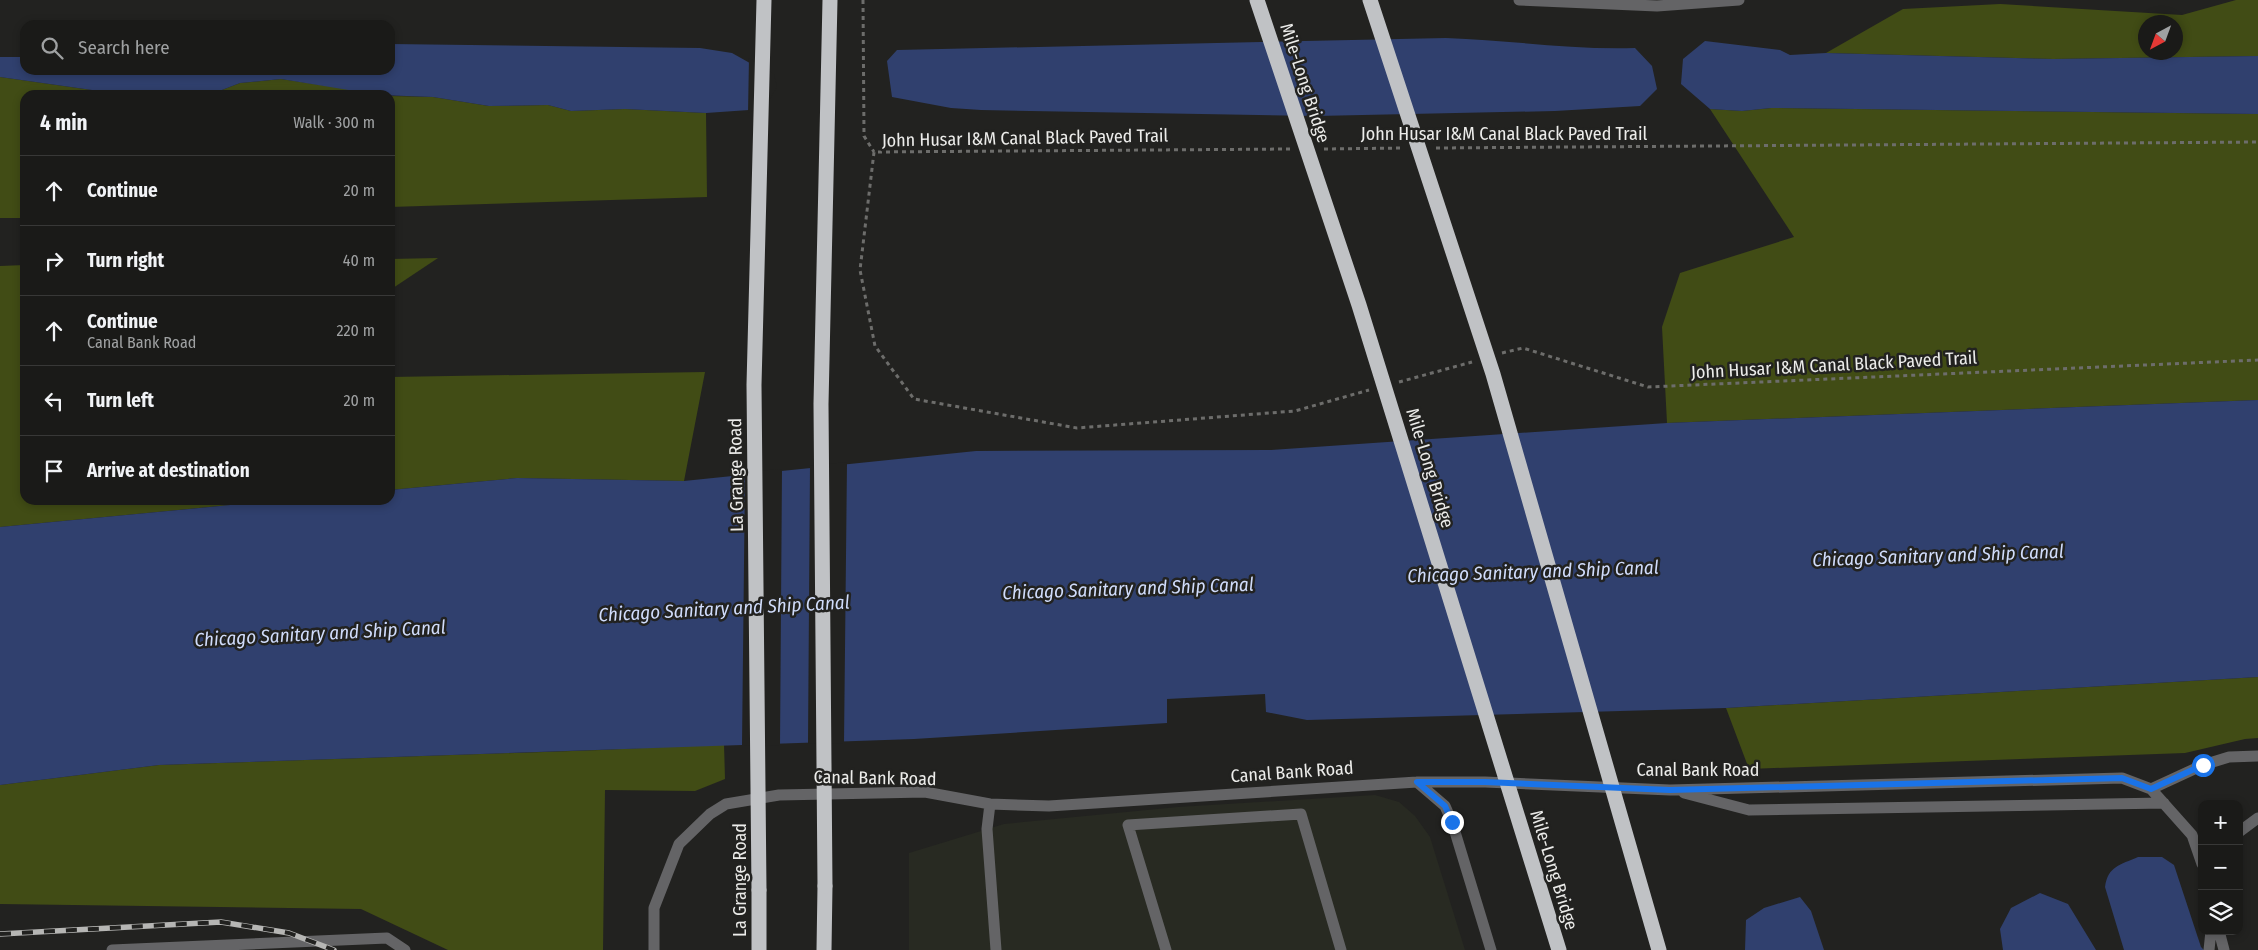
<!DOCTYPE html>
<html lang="en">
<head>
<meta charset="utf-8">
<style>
	:root { --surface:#1a1a18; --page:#272725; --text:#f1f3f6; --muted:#9fa1a2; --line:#383837 }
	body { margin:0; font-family:"Fira Sans Condensed",sans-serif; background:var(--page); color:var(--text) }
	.controls { position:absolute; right:15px; bottom:15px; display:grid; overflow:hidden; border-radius:10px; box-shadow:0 2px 8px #0003 }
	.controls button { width:45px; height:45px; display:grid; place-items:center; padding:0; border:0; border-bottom:1px solid var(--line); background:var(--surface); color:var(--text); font:25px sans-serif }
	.compass { position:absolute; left:2138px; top:15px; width:45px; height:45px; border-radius:50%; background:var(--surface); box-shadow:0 2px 8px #0003; rotate:221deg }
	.stop { position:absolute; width:15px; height:15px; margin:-11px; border:4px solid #1a73e8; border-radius:50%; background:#fff }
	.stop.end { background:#1a73e8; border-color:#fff; box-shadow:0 1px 5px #0008 }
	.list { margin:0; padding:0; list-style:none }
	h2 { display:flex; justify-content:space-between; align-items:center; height:65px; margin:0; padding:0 20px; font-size:21px }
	h2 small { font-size:16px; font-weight:400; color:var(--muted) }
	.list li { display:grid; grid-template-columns:32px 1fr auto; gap:15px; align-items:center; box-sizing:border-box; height:70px; padding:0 20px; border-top:1px solid var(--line) }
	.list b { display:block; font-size:19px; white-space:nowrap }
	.list p { margin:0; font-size:16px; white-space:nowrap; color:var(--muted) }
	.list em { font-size:16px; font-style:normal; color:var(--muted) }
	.icon { flex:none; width:28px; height:28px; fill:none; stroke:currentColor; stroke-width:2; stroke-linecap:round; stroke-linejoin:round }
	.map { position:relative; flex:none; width:2258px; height:950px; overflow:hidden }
	.search { position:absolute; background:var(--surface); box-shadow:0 2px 8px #0003; left:20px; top:20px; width:375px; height:55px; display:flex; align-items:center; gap:12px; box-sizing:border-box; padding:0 18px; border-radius:15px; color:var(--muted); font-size:19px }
	.panel { position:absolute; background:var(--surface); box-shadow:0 2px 8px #0003; left:20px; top:90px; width:375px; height:415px; border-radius:15px }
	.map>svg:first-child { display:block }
	.built { fill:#282a22 }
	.green { fill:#414c15; fill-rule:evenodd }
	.water { fill:#30406e }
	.pier { fill:#222220 }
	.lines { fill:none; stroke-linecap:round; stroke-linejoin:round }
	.path { stroke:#6d6d6b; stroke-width:3; stroke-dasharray:4 4; stroke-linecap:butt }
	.lane { stroke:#646466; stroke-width:11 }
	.highway { stroke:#c0c2c5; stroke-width:15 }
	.rail-casing { stroke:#b6b6b4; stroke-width:5.5 }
	.rail { stroke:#222220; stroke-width:4; stroke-dasharray:11; stroke-linecap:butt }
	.highway-bridge { stroke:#c0c2c5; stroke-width:15 }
	.route { stroke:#1a73e8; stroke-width:6 }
	.labels { text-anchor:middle; stroke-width:5; stroke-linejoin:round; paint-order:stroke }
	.street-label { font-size:18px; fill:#ececea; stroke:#222220 }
	.water-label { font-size:19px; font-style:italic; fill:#d0dcfb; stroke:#222220 }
</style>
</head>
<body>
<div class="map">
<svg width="2258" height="950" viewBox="0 0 2258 950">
	<rect width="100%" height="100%" fill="#222220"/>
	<path class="built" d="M1375,795l24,7 16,14 15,21 35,113h-556v-97l95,-29 174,-17z"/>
	<path class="green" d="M2236,0h22v56l-205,3 -227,-6 77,-44 97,-5 182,11zM2146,22h30v30h-30z
		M0,77l106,15 44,3h-125v123h-25z
		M281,79l87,13 11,3h-170l31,-12z
		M390,96l43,1 56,9 59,-1 23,6 54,-2 81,4 1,84 -317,10z
		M1771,108l487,6v286l-591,23 -5,-96 18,-54 114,-36 -84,-128 32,2z
		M438,258l-48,32v-31z
		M25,265v235h258l-283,27v-261z
		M705,372l-21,109 -167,-3 -127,12v-113z
		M2258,677v61l-13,1 -60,14 -436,16 -23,-61z
		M724,744l1,35 -30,12 -90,-1 -2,160h-155l-87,-41 -361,-5v-119l159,-20 442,-15z"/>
	<path class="water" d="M1446,38c63,2 126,12 189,10l17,18 5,23 -17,17 -85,5 -239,5 -335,-6 -30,-2 -59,-11 -5,-36 10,-11z
		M1705,41l75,9 10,5 36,-2 227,6 205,-3v58l-487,-6 -29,3 -32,-2 -29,-25 2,-25z
		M390,44l310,4 32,5 41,23 -24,34 -43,3 -81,-4 -54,2 -23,-6 -59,1 -56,-9 -54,-2 -98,-16 -41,4 -31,12h-59l-44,-3 -106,-15v-20h25v13h365z
		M2258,400v277l-532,31 -419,12 -41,-8 -1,-18 -98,5v24l-253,16 -755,26 -159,20v-258l283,-27h107v-10l127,-12 167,3 292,-30 295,-1 396,-27z
		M2138,857h24l12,8 27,82 3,3h-80l-19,-63c3,-21 15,-22 33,-30z
		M2040,893l28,11 28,46h-93l-3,-21 11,-21z
		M1800,897l11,14 13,39h-79l1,-30 18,-12z"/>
	<path class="pier" d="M749,58l25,16 3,13 -10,17 -19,9z
		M847,462l-3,281 -36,1 2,-278z
		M782,469l-2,276 -38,1 3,-274z"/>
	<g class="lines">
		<path class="path" d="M863,0l1,136 10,16
			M1436,148l822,-6
			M1290,149l-416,3 -14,118 15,76 39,53 163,29 218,-17 74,-21
			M1324,149l78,-1
			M1502,353l21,-5 125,39 610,-27
			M1399,382l73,-20"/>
		<path class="lane" d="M1519,0l138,6 82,-6
			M1417,782l28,24 7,16 39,128
			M2151,789l52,-24 26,-8 29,-1
			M1684,793l65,17 415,-7
			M990,804l-3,25 9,121
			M2239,832l19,-14
			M2219,931l5,19
			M112,950l275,-12 18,12
			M654,950v-42l25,-64 31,-30 16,-10 53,-9 146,-3 65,12 59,2 368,-24h68l185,8 452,-12 29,11 41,46 10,29
			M1166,950l-38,-125 173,-11 40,136
			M2209,950l2,-19"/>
		<path class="highway" d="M759,950v-60
			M824,950l1,-64"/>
		<g class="rail-casing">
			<path id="rail" d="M0,934l221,-12 68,11 45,17"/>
		</g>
		<use href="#rail" class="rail"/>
		<path class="highway-bridge" d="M1257,0l102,305 200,645
			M1370,0l123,374 166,576
			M825,886l-4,-482 9,-404
			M759,890l-5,-505 10,-385"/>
	</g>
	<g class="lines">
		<path class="route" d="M1452,822l-7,-16 -28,-24h68l185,8 452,-12 29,11 52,-24"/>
	</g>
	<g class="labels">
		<g class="street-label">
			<text transform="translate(1305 83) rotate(72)" y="6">Mile-Long Bridge</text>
			<text x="1504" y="140">John Husar I&amp;M Canal Black Paved Trail</text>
			<text transform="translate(1025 138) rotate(-1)" y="6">John Husar I&amp;M Canal Black Paved Trail</text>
			<text transform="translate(1834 365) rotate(-3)" y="6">John Husar I&amp;M Canal Black Paved Trail</text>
			<text transform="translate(1430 468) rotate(73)" y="6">Mile-Long Bridge</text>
			<text transform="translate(736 475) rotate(-91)" y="6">La Grange Road</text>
			<text x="1698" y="776">Canal Bank Road</text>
			<text transform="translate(1292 772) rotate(-4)" y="6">Canal Bank Road</text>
			<text transform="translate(875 778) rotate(1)" y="6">Canal Bank Road</text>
			<text transform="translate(1554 870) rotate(73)" y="6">Mile-Long Bridge</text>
			<text transform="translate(740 880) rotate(-90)" y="6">La Grange Road</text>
		</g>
		<g class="water-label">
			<text transform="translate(1938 555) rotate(-2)" y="7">Chicago Sanitary and Ship Canal</text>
			<text transform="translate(1533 571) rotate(-2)" y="7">Chicago Sanitary and Ship Canal</text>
			<text transform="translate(1128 588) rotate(-2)" y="7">Chicago Sanitary and Ship Canal</text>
			<text transform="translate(724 608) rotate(-3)" y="7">Chicago Sanitary and Ship Canal</text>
			<text transform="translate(320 633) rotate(-3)" y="7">Chicago Sanitary and Ship Canal</text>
		</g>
	</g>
</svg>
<div class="controls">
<button>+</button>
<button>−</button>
<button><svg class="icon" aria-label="layers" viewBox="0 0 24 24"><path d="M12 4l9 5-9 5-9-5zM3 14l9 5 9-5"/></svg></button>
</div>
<svg class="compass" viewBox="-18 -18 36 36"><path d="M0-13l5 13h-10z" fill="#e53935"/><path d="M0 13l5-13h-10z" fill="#9fa1a2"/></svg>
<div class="stop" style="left:2203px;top:765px"></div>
<div class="stop end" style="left:1452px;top:822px"></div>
<div class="search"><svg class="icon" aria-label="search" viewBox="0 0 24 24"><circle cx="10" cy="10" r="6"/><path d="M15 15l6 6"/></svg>Search here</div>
<section class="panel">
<h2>4 min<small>Walk · 300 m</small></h2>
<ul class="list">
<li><svg class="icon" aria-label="ahead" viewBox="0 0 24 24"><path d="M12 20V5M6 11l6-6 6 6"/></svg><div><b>Continue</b></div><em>20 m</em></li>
<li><svg class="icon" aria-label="right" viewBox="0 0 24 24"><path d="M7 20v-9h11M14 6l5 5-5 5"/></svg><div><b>Turn right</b></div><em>40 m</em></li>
<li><svg class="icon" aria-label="ahead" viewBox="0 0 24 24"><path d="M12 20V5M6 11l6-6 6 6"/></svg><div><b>Continue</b><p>Canal Bank Road</p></div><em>220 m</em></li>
<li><svg class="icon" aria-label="left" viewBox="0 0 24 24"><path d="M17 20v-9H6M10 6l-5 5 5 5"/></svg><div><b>Turn left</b></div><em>20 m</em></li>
<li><svg class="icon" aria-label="arrive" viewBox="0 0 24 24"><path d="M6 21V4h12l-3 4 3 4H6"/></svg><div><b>Arrive at destination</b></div></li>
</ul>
</section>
</div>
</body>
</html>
